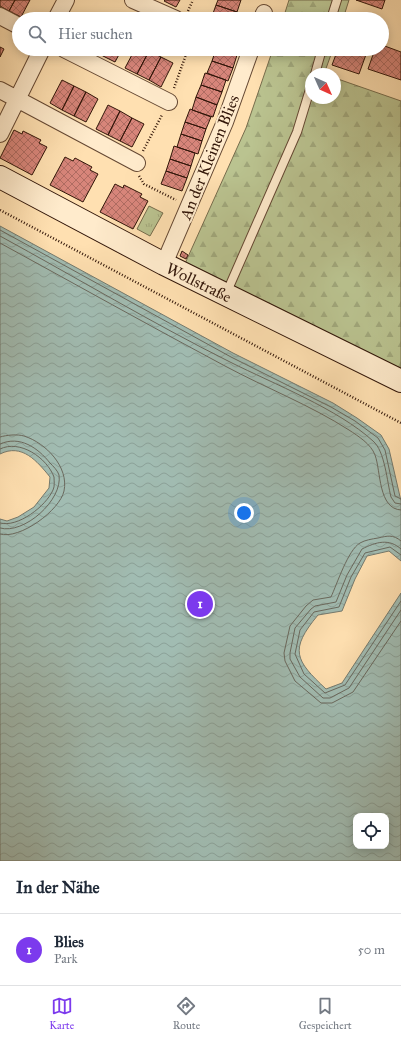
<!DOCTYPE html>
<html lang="de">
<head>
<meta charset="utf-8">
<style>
	:root { --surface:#fff; --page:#f2f2f3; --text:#1f2937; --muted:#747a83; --line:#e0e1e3; --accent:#7c3aed }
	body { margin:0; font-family:"IM FELL Great Primer",serif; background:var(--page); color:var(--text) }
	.controls { position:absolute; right:12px; bottom:12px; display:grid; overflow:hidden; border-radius:8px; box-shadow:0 2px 10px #0003 }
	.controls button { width:36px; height:36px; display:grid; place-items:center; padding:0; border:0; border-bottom:1px solid var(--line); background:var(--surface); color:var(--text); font:20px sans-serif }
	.compass { position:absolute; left:305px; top:68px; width:36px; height:36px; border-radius:50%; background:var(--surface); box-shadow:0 2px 10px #0003; rotate:135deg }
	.you { position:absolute; left:244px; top:513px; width:14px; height:14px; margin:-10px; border:3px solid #fff; border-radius:50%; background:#1a73e8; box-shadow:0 0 0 6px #1a73e833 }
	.badge { display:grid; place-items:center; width:26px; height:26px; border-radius:50%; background:var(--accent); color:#fff; font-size:13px; font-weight:700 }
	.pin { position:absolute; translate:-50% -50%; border:2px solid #fff; box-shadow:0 1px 4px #0006 }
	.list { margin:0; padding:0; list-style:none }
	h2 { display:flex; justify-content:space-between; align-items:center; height:52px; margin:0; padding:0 16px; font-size:17px }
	h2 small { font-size:13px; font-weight:400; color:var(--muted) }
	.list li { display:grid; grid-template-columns:26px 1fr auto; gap:12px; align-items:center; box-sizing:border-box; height:72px; padding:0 16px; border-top:1px solid var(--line) }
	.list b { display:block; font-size:15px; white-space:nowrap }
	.list p { margin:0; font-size:13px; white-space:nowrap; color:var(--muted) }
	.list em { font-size:13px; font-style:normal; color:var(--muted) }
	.icon { flex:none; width:22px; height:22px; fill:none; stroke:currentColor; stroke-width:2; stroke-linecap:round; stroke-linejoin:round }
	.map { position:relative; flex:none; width:401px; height:861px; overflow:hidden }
	.search { position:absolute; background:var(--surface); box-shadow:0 2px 10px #0003; left:12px; right:12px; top:12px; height:44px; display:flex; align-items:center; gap:10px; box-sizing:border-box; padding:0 14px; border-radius:22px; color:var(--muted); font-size:15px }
	.sheet { height:124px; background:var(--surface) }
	nav { display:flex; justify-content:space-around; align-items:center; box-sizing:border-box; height:56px; border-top:1px solid var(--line); background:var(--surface); font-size:11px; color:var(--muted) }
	nav a { display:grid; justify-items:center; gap:2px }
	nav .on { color:var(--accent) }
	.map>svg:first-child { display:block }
	.forest { fill:url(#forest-firs); stroke:#766c4c }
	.park { fill:url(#park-tufts); stroke:#766c4c }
	.water { fill:url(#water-waves); stroke:#757a6e; fill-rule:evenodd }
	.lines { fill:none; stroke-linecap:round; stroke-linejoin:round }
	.shore { stroke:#6a695e; stroke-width:1 }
	.building { fill:url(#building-cross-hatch); stroke:#321609 }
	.lane-casing { stroke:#654833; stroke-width:10 }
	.street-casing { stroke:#654833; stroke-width:18 }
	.secondary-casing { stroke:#321609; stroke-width:24 }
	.path { stroke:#321609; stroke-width:2.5; stroke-dasharray:1 2; stroke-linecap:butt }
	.lane { stroke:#ffebcc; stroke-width:8 }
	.street { stroke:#ffebcc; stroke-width:16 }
	.secondary { stroke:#ffebcc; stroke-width:22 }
	.labels { text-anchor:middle; stroke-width:4; stroke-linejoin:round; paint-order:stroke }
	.street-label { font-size:16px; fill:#321609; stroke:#ffebcc }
</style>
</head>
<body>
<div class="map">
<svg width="401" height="861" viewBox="0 0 401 861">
	<defs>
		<pattern id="forest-firs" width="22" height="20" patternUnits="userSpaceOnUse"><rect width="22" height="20" fill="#bac390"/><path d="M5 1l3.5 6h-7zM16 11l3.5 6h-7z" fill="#a0a77b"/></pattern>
		<pattern id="park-tufts" width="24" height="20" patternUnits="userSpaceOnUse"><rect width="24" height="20" fill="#bac390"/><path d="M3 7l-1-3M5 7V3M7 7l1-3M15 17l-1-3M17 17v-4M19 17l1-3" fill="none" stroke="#a0a77b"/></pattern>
		<pattern id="water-waves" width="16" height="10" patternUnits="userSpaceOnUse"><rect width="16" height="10" fill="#a1bcb2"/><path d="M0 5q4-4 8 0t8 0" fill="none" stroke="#8ba198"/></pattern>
		<pattern id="building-cross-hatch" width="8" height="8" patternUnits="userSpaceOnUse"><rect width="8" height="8" fill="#d7857a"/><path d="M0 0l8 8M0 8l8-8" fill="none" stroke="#af6c62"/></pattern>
	</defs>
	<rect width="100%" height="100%" fill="#ffe0b1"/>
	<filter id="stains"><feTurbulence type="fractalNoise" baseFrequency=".005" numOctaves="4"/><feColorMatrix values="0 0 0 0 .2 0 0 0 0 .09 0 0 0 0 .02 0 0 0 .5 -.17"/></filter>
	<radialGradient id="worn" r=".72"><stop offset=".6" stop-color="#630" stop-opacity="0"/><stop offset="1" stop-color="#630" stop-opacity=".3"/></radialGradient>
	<path class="forest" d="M289,0h60l-6,19h-60z
		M273,49h60l-9,25h-13v24h24v-20l66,23v273l-218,-106 63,-140z"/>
	<path class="park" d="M149,206l14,7 -13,23 -13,-7z"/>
	<path class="water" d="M0,226l233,127 100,50 24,15 24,17 8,14 12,52v60l-12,-10 -22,5 -12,23 -13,32 -24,4c-29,35 -23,45 8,74l16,-6 59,-90v268h-401v-342l7,2 11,-4 16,-10 15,-19 1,-11c-13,-16 -28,-34 -50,-23zM356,816h30v30h-30z"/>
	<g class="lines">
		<path class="shore" d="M0,230l231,127 100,50 24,14 23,17 7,12 10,46 6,3
			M0,236c77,42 152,87 230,126 44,22 108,47 143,79 12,10 14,41 18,56l4,6 6,1
			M0,243c75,41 150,83 225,123 41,22 85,39 124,64 9,6 22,14 26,25 6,16 3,54 26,55
			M0,437c7,-2 17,-3 24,-1 22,7 45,31 40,55 -4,19 -44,49 -64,43
			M0,444c20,-9 38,4 50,19 3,3 8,8 9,12 4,25 -35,60 -59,53
			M0,449c20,-10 47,9 54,28 0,4 1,9 -1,13 -7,16 -35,38 -53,33
			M401,541c-8,-7 -14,-5 -23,-3 -6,1 -13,2 -18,5 -12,7 -23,41 -29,54l-18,3 -7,6 -16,20 -6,27 1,8 10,20 26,22h11l21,-11 48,-71
			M401,549c-12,-11 -25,-7 -39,0l-15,26 -11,27 -21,4 -4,3 -16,19 -5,25v6l10,18 23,21h7l19,-10 52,-78
			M401,555l-11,-8 -25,6 -14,24 -12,30 -25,5 -14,18 -5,24 9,20 21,19 20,-8 56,-84"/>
	</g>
	<path class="building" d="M0,0h15l-6,11 -9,-5z
		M15,0h15l-9,17 -12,-6z
		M165,0h15l-4,7 -12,-6z
		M218,0h23l-4,12 -21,-7z
		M356,0h29l-3,9z
		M216,5l21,7 -2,7h-24z
		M351,13l16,6h-18z
		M382,45l19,7v28l-33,-11 7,-20h7z
		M0,47l4,2 -4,8z
		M92,49h15l-4,7z
		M107,49h15l-7,13 -12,-6z
		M135,49l14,2 -12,23 -12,-6z
		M216,49l21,6 -4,13 -21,-7z
		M218,49h21l-2,6z
		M338,49h30l-9,25 -27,-9z
		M149,51l12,6 -12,23 -12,-6z
		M161,57l12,6 -12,24 -12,-7z
		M212,61l21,7 -5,13 -21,-8z
		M205,73l21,7 -4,12 -21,-7z
		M62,80l12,6 -12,24 -12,-7z
		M201,85l21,7 -5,13 -21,-8z
		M74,86l12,6 -12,24 -12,-6z
		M86,92l12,7 -12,23 -12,-6z
		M196,97l21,8 -4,12 -21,-7z
		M108,105l12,6 -12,24 -12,-6z
		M190,109l21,8 -5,12 -21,-7z
		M120,111l12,7 -12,23 -12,-6z
		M132,118l12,6 -12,23 -12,-6z
		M185,122l21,7 -4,12 -21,-7z
		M14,130l8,4 1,-3 18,9 -2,3 8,4 -15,28 -32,-17z
		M181,134l21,7 -4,13 -21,-7z
		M174,146l21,7 -4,13 -21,-7z
		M65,157l8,4 2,-3 17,9 -2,3 8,4 -15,28 -33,-17z
		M170,159l21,7 -4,12 -21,-7z
		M166,171l21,7 -5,13 -21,-7z
		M115,184l8,4 1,-3 18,9 -2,3 8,4 -15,28 -33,-17z
		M182,251l6,4 -2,4 -6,-3z"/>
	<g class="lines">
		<g class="lane-casing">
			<path id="lane" d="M331,19l6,-19
				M315,74l7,-25
				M226,294l71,-162 14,-46"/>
		</g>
		<g class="street-casing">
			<path id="street" d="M133,0l43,19
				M0,16l19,10
				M56,19l10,-19
				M262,19l2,-6
				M64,49l105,53
				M0,90l137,73
				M0,134l42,-85
				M164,264l61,-142 26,-73"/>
		</g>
		<g class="secondary-casing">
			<path id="secondary" d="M0,177l164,87 237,117"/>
		</g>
		<path class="path" d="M188,11l5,-11
			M174,88l14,-39
			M143,151l19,-36
			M139,176l5,8 32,16
			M0,210l401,213"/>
		<use href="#lane" class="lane"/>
		<use href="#street" class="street"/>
		<use href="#secondary" class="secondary"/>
	</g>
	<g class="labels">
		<g class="street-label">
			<text transform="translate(209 157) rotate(-68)" y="6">An der Kleinen Blies</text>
			<text transform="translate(199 282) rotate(26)" y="6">Wollstraße</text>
		</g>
	</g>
	<rect width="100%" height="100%" filter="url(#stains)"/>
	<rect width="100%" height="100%" fill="url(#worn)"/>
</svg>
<div class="controls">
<button><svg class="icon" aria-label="locate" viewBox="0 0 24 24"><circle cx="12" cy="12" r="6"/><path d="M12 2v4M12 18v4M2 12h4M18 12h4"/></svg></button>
</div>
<svg class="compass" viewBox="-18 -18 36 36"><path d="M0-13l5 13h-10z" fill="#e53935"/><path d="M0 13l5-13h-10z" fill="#747a83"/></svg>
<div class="you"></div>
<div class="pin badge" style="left:200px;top:604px">1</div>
<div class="search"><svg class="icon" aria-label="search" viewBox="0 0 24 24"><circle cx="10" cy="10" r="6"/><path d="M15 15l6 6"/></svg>Hier suchen</div>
</div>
<section class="sheet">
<h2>In der Nähe<small></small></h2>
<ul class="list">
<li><span class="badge">1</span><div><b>Blies</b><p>Park</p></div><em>50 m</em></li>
</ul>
</section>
<nav>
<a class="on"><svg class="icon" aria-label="map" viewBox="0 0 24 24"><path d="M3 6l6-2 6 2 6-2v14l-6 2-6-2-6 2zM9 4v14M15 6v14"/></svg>Karte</a>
<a><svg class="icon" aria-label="directions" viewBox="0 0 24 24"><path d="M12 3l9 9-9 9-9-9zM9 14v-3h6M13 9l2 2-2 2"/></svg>Route</a>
<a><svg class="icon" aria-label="saved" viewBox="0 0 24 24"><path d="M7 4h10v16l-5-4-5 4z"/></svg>Gespeichert</a>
</nav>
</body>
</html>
